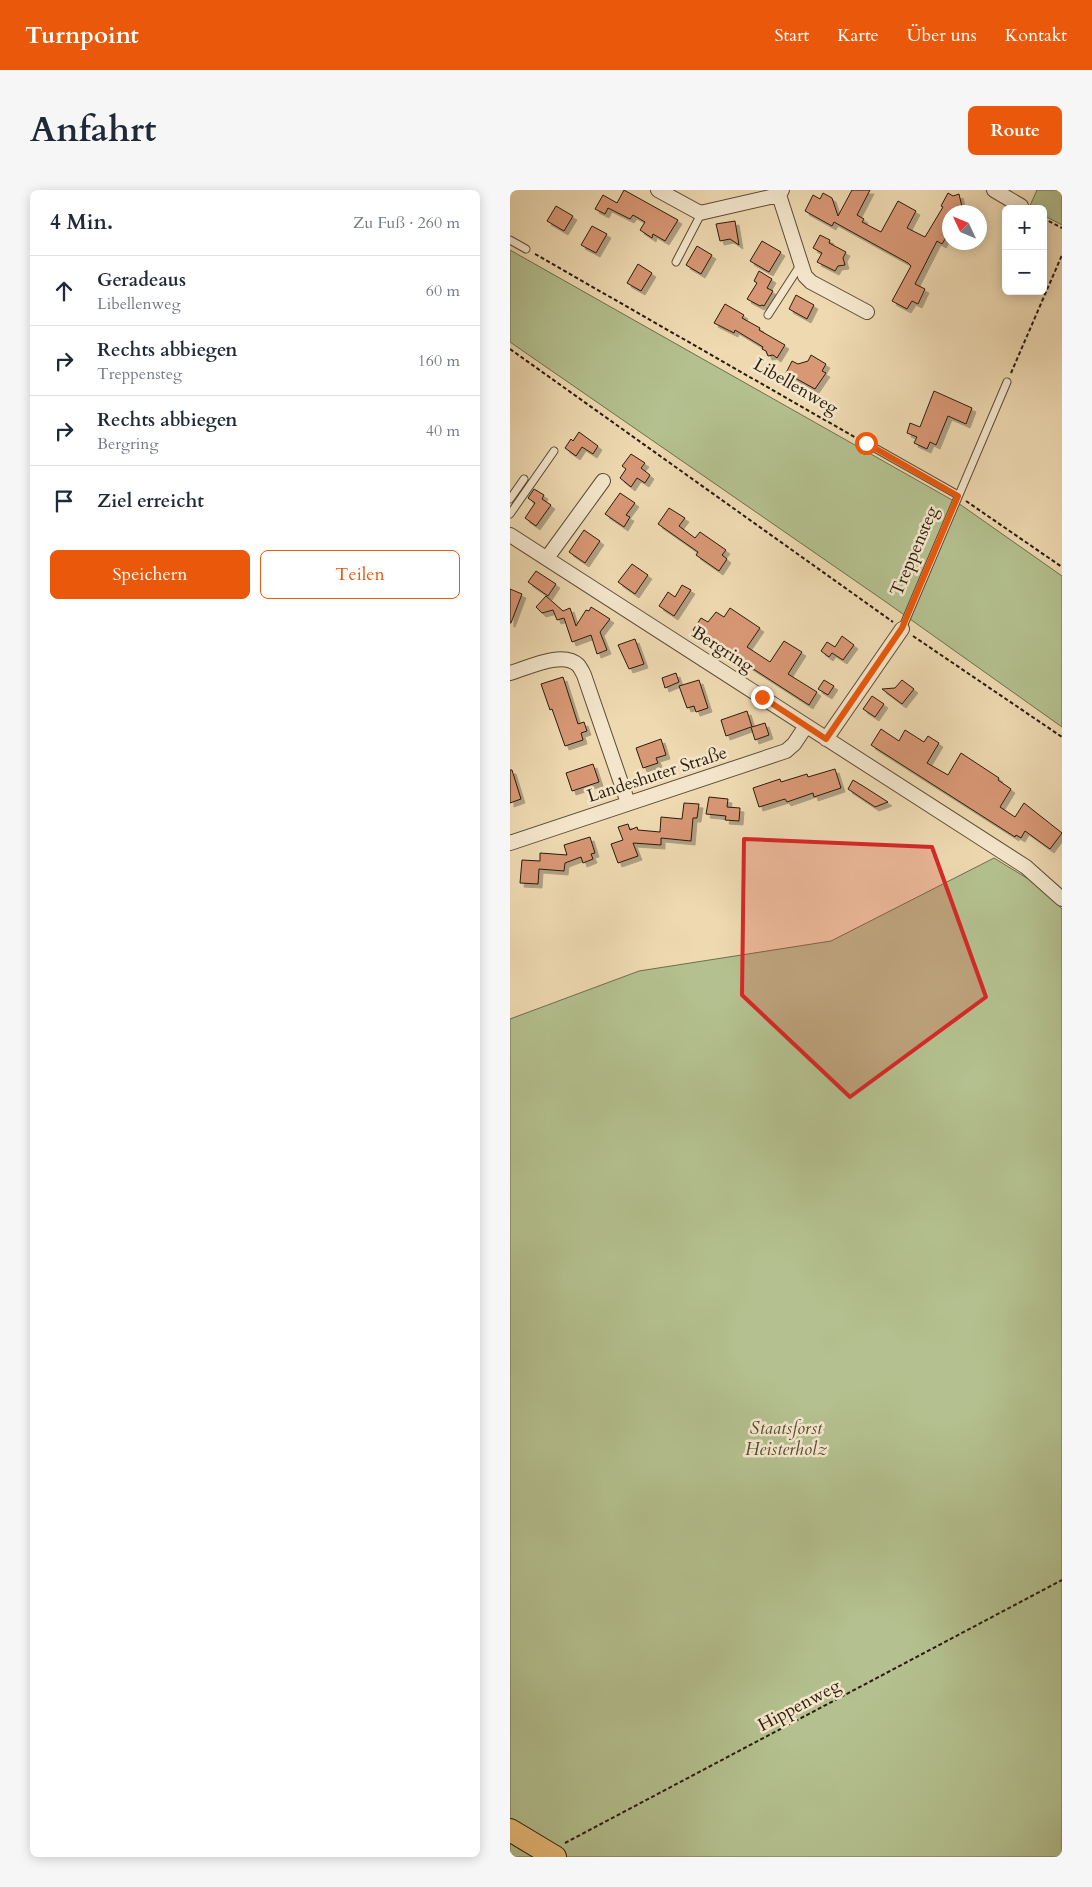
<!DOCTYPE html>
<html lang="de">
<head>
<meta charset="utf-8">
<style>
	:root { --surface:#fff; --page:#f6f6f7; --text:#1f2937; --muted:#747a83; --line:#e0e1e3; --accent:#ea580c }
	body { margin:0; font-family:Cardo,serif; background:var(--page); color:var(--text) }
	.controls { position:absolute; right:15px; top:15px; display:grid; overflow:hidden; border-radius:8px; box-shadow:0 2px 12px #0003 }
	.controls button { width:45px; height:45px; display:grid; place-items:center; padding:0; border:0; border-bottom:1px solid var(--line); background:var(--surface); color:var(--text); font:25px sans-serif }
	.compass { position:absolute; left:432px; top:15px; width:45px; height:45px; border-radius:50%; background:var(--surface); box-shadow:0 2px 12px #0003; rotate:314deg }
	.stop { position:absolute; width:15px; height:15px; margin:-11px; border:4px solid #ea580c; border-radius:50%; background:#fff }
	.stop.end { background:#ea580c; border-color:#fff; box-shadow:0 1px 5px #0008 }
	.list { margin:0; padding:0; list-style:none }
	h2 { display:flex; justify-content:space-between; align-items:center; height:65px; margin:0; padding:0 20px; font-size:21px }
	h2 small { font-size:16px; font-weight:400; color:var(--muted) }
	.list li { display:grid; grid-template-columns:32px 1fr auto; gap:15px; align-items:center; box-sizing:border-box; height:70px; padding:0 20px; border-top:1px solid var(--line) }
	.list b { display:block; font-size:19px; white-space:nowrap }
	.list p { margin:0; font-size:16px; white-space:nowrap; color:var(--muted) }
	.list em { font-size:16px; font-style:normal; color:var(--muted) }
	.actions { display:flex; gap:10px; padding:15px 20px }
	.actions a { flex:1; padding:11px 0; border:1px solid var(--accent); border-radius:8px; text-align:center; font-size:18px; color:var(--accent) }
	.actions .main { background:var(--accent); color:#fff }
	.icon { flex:none; width:28px; height:28px; fill:none; stroke:currentColor; stroke-width:2; stroke-linecap:round; stroke-linejoin:round }
	.map { position:relative; flex:none; width:552px; height:1667px; overflow:hidden; border-radius:8px }
	header { display:flex; align-items:center; gap:30px; box-sizing:border-box; height:70px; padding:0 25px; background:var(--accent); color:#fff }
	header strong { font-size:24px }
	nav { display:flex; gap:28px; margin-inline-start:auto; font-size:18px }
	.intro { display:flex; align-items:center; justify-content:space-between; box-sizing:border-box; height:120px; padding:0 30px }
	h1 { margin:0; font-size:35px }
	.button { padding:12px 22px; border-radius:8px; background:var(--accent); color:#fff; font-size:18px; font-weight:700 }
	main { display:flex; gap:30px; padding:0 30px }
	aside { flex:1; background:var(--surface); border-radius:8px; box-shadow:0 2px 12px #0003 }
	.map>svg:first-child { display:block }
	.green { fill:#b4c08f; stroke:#6e6e4c }
	.building { fill:#d89775; stroke:#291c09; filter:url(#shadow) }
	.lines { fill:none; stroke-linecap:round; stroke-linejoin:round }
	.lane-casing { stroke:#5a4b33; stroke-width:9 }
	.street-casing { stroke:#5a4b33; stroke-width:16 }
	.primary-casing { stroke:#291c09; stroke-width:24 }
	.path { stroke:#291c09; stroke-width:2; stroke-dasharray:4 2.5; stroke-linecap:butt }
	.lane { stroke:#f4e6cc; stroke-width:7 }
	.street { stroke:#f4e6cc; stroke-width:14 }
	.primary { stroke:#e7bc78; stroke-width:22 }
	.route { stroke:#ea580c; stroke-width:6 }
	.marked { fill:#d62828; fill-opacity:0.2; stroke:#d62828; stroke-width:4; stroke-linejoin:round }
	.labels { text-anchor:middle; stroke-width:5; stroke-linejoin:round; paint-order:stroke }
	.street-label { font-size:18px; fill:#291c09; stroke:#f4e6cc }
	.park-label { font-size:18px; font-style:italic; fill:#534d31; stroke:#f4e6cc }
</style>
</head>
<body>
<header>
<strong>Turnpoint</strong>
<nav><a>Start</a><a>Karte</a><a>Über uns</a><a>Kontakt</a></nav>
</header>
<div class="intro"><h1>Anfahrt</h1><a class="button">Route</a></div>
<main>
<aside>
<h2>4 Min.<small>Zu Fuß · 260 m</small></h2>
<ul class="list">
<li><svg class="icon" aria-label="ahead" viewBox="0 0 24 24"><path d="M12 20V5M6 11l6-6 6 6"/></svg><div><b>Geradeaus</b><p>Libellenweg</p></div><em>60 m</em></li>
<li><svg class="icon" aria-label="right" viewBox="0 0 24 24"><path d="M7 20v-9h11M14 6l5 5-5 5"/></svg><div><b>Rechts abbiegen</b><p>Treppensteg</p></div><em>160 m</em></li>
<li><svg class="icon" aria-label="right" viewBox="0 0 24 24"><path d="M7 20v-9h11M14 6l5 5-5 5"/></svg><div><b>Rechts abbiegen</b><p>Bergring</p></div><em>40 m</em></li>
<li><svg class="icon" aria-label="arrive" viewBox="0 0 24 24"><path d="M6 21V4h12l-3 4 3 4H6"/></svg><div><b>Ziel erreicht</b></div></li>
</ul>
<div class="actions"><a class="main">Speichern</a><a>Teilen</a></div>
</aside>
<div class="map">
<svg width="552" height="1667" viewBox="0 0 552 1667">
	<defs>
		<filter id="shadow"><feDropShadow dx="4" dy="4" stdDeviation="0" flood-color="#0004"/></filter>
	</defs>
	<rect width="100%" height="100%" fill="#eed9b1"/>
	<filter id="stains"><feTurbulence type="fractalNoise" baseFrequency=".004" numOctaves="4"/><feColorMatrix values="0 0 0 0 .2 0 0 0 0 .09 0 0 0 0 .02 0 0 0 .5 -.17"/></filter>
	<radialGradient id="worn" r=".72"><stop offset=".6" stop-color="#630" stop-opacity="0"/><stop offset="1" stop-color="#630" stop-opacity=".3"/></radialGradient>
	<path class="green" d="M527,0h25v35l-19,-10v-6l-14,-1z
		M0,60l451,255 101,71v151l-176,-125 -376,-260z
		M484,668l49,30 19,21v948h-552v-838l129,-48 192,-30z"/>
	<path class="building" d="M114,0l54,30 -13,21 -12,-7 -1,4 -12,-8 5,-8 -12,-7 -3,4 -22,-11 -3,6 -10,-5 8,-14 14,8z
		M342,0h18l-13,25 7,4 -2,3 19,10 17,-31 18,10 -9,17 18,9 18,-30 -2,-1 7,-13 5,3 6,-2 3,13 -3,5h-9v19l-8,13 -5,-3 -22,43 10,5 -7,15 -6,-3 -5,8 -15,-8 19,-35 -3,-3 -74,-41 -2,4 -27,-15 8,-16 7,4 3,-6 9,5 6,18z
		M46,16l17,10 -9,15 -17,-10z
		M225,31l4,24 -9,-6 -10,2 -4,-17z
		M82,36l15,8 -11,19 -15,-8z
		M310,45l10,5 -1,3 17,9 -3,6 2,7 -7,1 -3,5 -18,-9 5,-9 -9,-5z
		M252,51l19,11 -12,20 -19,-11z
		M187,56l15,9 -11,19 -15,-9z
		M128,74l14,9 -11,18 -14,-8z
		M249,81l13,8 -5,9 6,3 -9,15 -2,-1 -2,1 -13,-7 10,-16 -3,-2z
		M286,105l18,10 -7,14 -18,-10z
		M215,114l19,11 -2,3 18,10 -1,2 26,15 -8,13 -4,-3 -5,1 -2,-5 -4,-2 1,-2 -28,-17 -1,3 -20,-10z
		M301,165l15,9 -4,7 4,2 -11,16 -29,-16 6,-12 6,3 10,-3z
		M424,201l38,17 -6,16 -18,-8 -12,29 -6,-3 -3,7 -13,-6 3,-6 -10,-4 3,-10 10,4z
		M69,242l19,14 -5,8 -11,-7 -6,9 -11,-8 6,-9 2,2z
		M121,264l14,9 -4,5 9,7 -5,8 -8,-5 -6,9 -11,-9 6,-9 -4,-3z
		M24,299l10,6 -2,4 9,6 -15,21 -11,-8 10,-15 -7,-5z
		M110,303l15,10 -9,12 4,2 -6,10 -19,-13z
		M159,318l16,10 -6,8 16,12 5,-6 26,18 -4,5 5,4 -8,12 -23,-16 2,-3 -40,-28z
		M74,340l16,11 -15,22 -16,-11z
		M122,374l16,11 -13,19 -17,-12z
		M26,381l20,13 -8,12 -20,-14z
		M172,395l9,5 -17,26 -15,-10 9,-14 7,5z
		M0,399l12,5 -11,29h-1z
		M36,406l17,15 7,-3 6,18 10,-16 3,1 2,-4 19,12 -10,13 7,18 -10,4 -6,-19 -19,7 -8,-24 -7,2 -4,-10 -11,3 -6,-6z
		M220,418l30,20 -13,19 23,15 14,-21 18,11 -14,22 29,18 -8,13 -116,-75 8,-12 7,4 8,-10 8,5z
		M332,446l12,9 -11,15 -11,-7 -3,4 -8,-6 6,-9 8,5z
		M125,449l9,25 -15,5 -11,-24z
		M166,483l3,9 -14,6 -3,-10z
		M53,487l15,47 6,-2 3,9 -6,2 2,7 -18,6 -13,-37 -2,1 -9,-26z
		M189,490l9,28 -12,4 -2,-6 -7,2 -8,-22z
		M314,490l10,6 -6,9 -10,-6z
		M392,490l12,9 -12,15 -20,-15 13,-1z
		M362,506l12,8 -9,13 -12,-8z
		M237,521l5,16 13,-4 4,12 -14,5 -4,-13 -25,9 -5,-16z
		M371,539l18,12 6,-11 19,12 4,-6 11,7 -12,20 21,12 13,-22 38,25 -1,2 13,9 -11,18 15,10 9,-14 38,30 -12,16 -25,-18 -4,7 -5,-3 -1,2 -144,-92z
		M151,549l5,16 -10,3 2,5 -15,5 -7,-20z
		M83,574l6,18 -27,9 -6,-18z
		M325,579l6,19 -27,9 -1,-4 -26,9 -2,-3 -26,8 -6,-19 27,-9 1,3 26,-8 1,3z
		M0,580h2l9,29 -11,4z
		M343,590l10,6 25,16 -13,5 -27,-18z
		M199,607l19,2 -1,8 13,1 -1,13 -14,-1 1,-4 -20,-2z
		M174,613l15,1 -2,14h-4l-2,23 -30,-3v7l-28,-2 5,13 -20,7 -7,-19 12,-4 -5,-13 10,-3 2,6 7,-3 1,3 22,2 1,-15 21,2z
		M80,647l5,16 -4,1 2,5 -10,4 -2,-6 -16,6 -1,8 -25,-2 -1,15 -18,-1 2,-23 18,1v-8l27,2 -3,-10z"/>
	<g class="lines">
		<g class="lane-casing">
			<path id="lane" d="M0,50l16,9
				M166,72l26,-50
				M258,125l33,-51
				M356,253l92,52
				M0,309l14,-20
				M0,324l44,-63
				M392,439l105,-247"/>
		</g>
		<g class="street-casing">
			<path id="street" d="M148,0l42,23 79,-18 3,-5
				M484,0l27,16
				M269,5l26,81 6,6 56,30
				M0,345l516,332 36,32
				M37,368l56,-77
				M0,483c18,-5 53,-23 68,-8 2,2 4,6 6,10l44,128
				M316,549l76,-110
				M0,653l276,-92 8,-7 12,-18"/>
		</g>
		<g class="primary-casing">
			<path id="primary" d="M0,1640l45,27"/>
		</g>
		<path class="path" d="M533,28l19,10
			M25,64l323,185
			M0,159l383,273
			M501,183l51,-118
			M456,311l96,66
			M403,446l149,101
			M55,1653l497,-263"/>
		<use href="#lane" class="lane"/>
		<use href="#street" class="street"/>
		<use href="#primary" class="primary"/>
	</g>
	<g class="lines">
		<path class="route" d="M252,507l64,42 76,-111 56,-132 -92,-53"/>
	</g>
	<path class="marked" d="M234,649l188,8 54,150 -136,100 -108,-102z"/>
	<g class="labels">
		<g class="street-label">
			<text transform="translate(286 196) rotate(30)" y="6">Libellenweg</text>
			<text transform="translate(404 361) rotate(-67)" y="6">Treppensteg</text>
			<text transform="translate(213 459) rotate(33)" y="6">Bergring</text>
			<text transform="translate(147 584) rotate(-18)" y="6">Landeshuter Straße</text>
			<text transform="translate(289 1515) rotate(-28)" y="6">Hippenweg</text>
		</g>
		<g class="park-label">
			<text x="276" y="1244">Staatsforst<tspan x="276" dy="21">Heisterholz</tspan></text>
		</g>
	</g>
	<rect width="100%" height="100%" filter="url(#stains)"/>
	<rect width="100%" height="100%" fill="url(#worn)"/>
</svg>
<div class="controls">
<button>+</button>
<button>−</button>
</div>
<svg class="compass" viewBox="-18 -18 36 36"><path d="M0-13l5 13h-10z" fill="#e53935"/><path d="M0 13l5-13h-10z" fill="#747a83"/></svg>
<div class="stop" style="left:356px;top:253px"></div>
<div class="stop end" style="left:252px;top:507px"></div>
</div>
</main>
</body>
</html>
